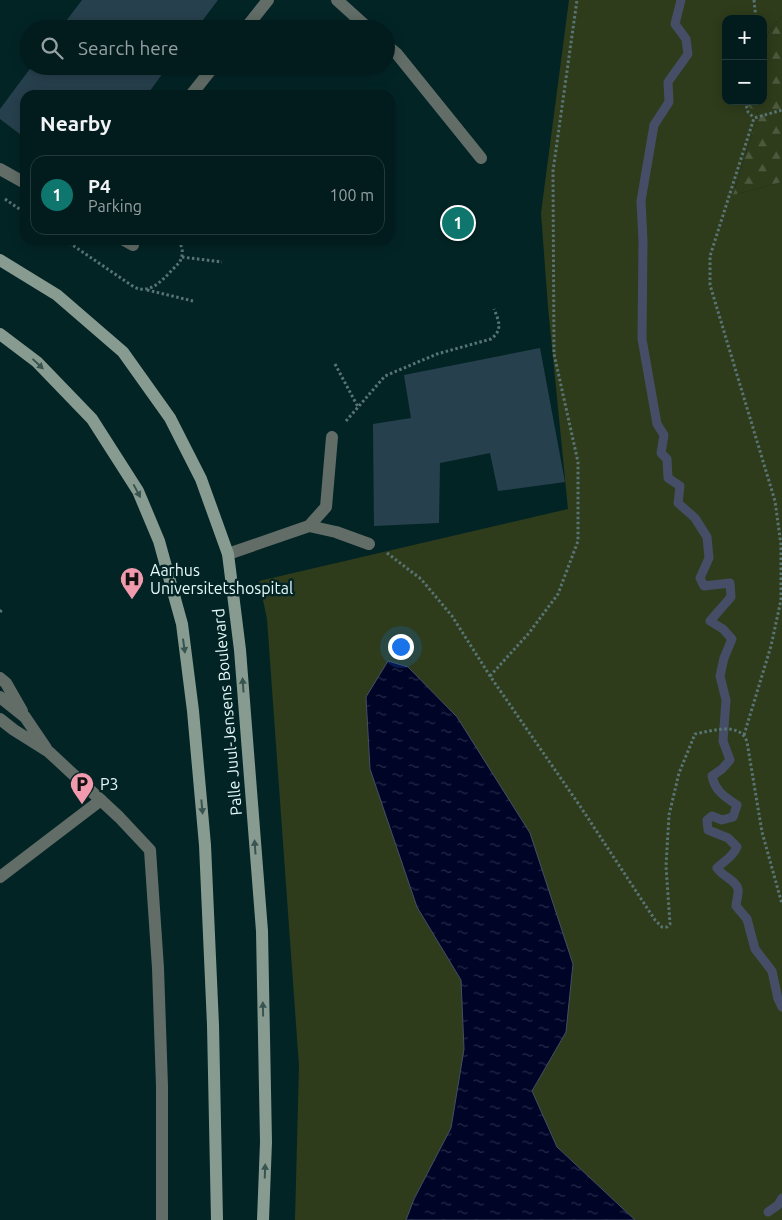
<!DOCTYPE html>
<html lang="en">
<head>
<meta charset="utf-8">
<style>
	:root { --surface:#021b1c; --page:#0c2425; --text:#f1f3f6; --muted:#96a1a3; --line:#23393b; --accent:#0f766e }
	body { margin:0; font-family:Ubuntu,sans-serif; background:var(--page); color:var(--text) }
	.controls { position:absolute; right:15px; top:15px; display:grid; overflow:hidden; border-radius:10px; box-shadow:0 2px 12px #0003 }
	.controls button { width:45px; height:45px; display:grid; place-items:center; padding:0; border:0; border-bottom:1px solid var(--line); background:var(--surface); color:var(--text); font:25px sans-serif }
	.you { position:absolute; left:400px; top:646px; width:18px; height:18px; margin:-12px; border:4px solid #fff; border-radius:50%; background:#1a73e8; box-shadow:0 0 0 8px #1a73e833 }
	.badge { display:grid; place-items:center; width:32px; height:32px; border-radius:50%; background:var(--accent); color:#fff; font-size:16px; font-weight:700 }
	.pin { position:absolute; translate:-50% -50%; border:2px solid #fff; box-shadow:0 1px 5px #0006 }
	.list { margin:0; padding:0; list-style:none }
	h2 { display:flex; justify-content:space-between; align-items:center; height:65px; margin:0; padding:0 20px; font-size:21px }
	h2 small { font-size:16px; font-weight:400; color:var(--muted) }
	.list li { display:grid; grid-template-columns:32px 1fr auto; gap:15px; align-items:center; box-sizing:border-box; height:80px; margin:0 10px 10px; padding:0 10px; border:1px solid var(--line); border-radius:15px }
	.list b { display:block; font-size:19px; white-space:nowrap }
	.list p { margin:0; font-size:16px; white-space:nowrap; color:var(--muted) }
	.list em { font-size:16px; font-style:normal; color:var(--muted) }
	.icon { flex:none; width:28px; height:28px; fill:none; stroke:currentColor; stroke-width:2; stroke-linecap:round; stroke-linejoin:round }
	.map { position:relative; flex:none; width:782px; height:1220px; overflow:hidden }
	.search { position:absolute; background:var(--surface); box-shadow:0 2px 12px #0003; left:20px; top:20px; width:375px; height:55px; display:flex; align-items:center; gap:12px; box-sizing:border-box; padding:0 18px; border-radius:28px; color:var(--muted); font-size:19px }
	.panel { position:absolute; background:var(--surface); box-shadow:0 2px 12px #0003; left:20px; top:90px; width:375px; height:155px; border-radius:15px }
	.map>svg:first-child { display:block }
	.green { fill:#2e3c1b }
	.forest { fill:url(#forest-firs) }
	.water { fill:url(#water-ripples); stroke:#454e66 }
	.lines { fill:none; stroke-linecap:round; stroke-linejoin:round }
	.stream { stroke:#454e66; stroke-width:9 }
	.building { fill:#27404d }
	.path { stroke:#587474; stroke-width:3; stroke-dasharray:2.5 2.5; stroke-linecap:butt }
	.lane { stroke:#626d67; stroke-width:12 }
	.secondary { stroke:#889b91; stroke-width:12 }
	.oneway { fill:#385450 }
	.labels { text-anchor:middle; stroke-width:5; stroke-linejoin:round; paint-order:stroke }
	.poi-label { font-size:16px; fill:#e6f8f8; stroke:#032425; text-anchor:start }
	.street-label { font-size:16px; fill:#e6f8f8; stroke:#032425 }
</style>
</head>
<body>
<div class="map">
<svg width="782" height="1220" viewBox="0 0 782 1220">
	<defs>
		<pattern id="forest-firs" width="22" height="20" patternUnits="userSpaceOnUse" patternTransform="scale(1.25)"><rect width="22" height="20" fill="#2e3c1b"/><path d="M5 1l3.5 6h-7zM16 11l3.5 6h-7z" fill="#4c593d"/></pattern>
		<pattern id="water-ripples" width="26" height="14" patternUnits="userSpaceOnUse" patternTransform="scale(1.25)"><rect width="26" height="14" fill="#000528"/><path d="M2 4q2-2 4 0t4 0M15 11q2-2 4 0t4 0" fill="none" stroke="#252a48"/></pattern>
	</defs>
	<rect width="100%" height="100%" fill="#032425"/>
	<path class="green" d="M569,0h213v16l-13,15 -6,22v-34h-37v82h24l-1,5 9,8 -25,81 49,-13v1038h-147l-78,-73 -25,-56 34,-59 -149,-125 44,73 3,69 -13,79 -37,71 -8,21h-111l4,-154 -32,-447 -8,-38 309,-72 -20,-202 -7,-94z"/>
	<path class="forest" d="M782,16v166l-49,13 25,-81 -10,-8 2,-5h13v-48l6,-22z"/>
	<path class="water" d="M388,661l20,6 49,50 73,116 43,131 -7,68 -34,59 25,56 78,73h-229l8,-21 37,-71 13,-79 -3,-69 -44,-73 -47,-138 -4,-72z"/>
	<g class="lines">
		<path class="stream" d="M681,0l-6,24 11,15 2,15 -20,28 1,20 -15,23 -13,76 2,40 -1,98 15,85 7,11 -3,18 6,6 1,19 12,8 -2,17 17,15 12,19 2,21 -9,20 4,8 26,-3 1,14 -21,24 13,8 9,10 -8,19 -4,18 6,24 -3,41 7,19 -8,9 -10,7c3,15 13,21 25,29l-4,12 -11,3 -10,-4 -5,4 1,10 20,8 9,9c-5,11 -12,13 -20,21 6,9 19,12 21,21 1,5 -2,12 -2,17l11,13 8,30 17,22 6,28 4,8
			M768,1212l10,-7 4,-7"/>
	</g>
	<path class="building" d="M82,0h136l-22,29h-136z
		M32,66h136l-21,29h-122v43l-25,-19v-10z
		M540,348l25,134 -67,9 -8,-38 -50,10 -1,60 -65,3 -1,-102 38,-6 -7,-43z"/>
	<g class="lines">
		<path class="path" d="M754,0l2,19
			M745,101l3,11 6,6
			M5,199l20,14
			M65,240l69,47c19,9 32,-12 45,-24 5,-8 4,-16 -1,-23
			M182,257l40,5
			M147,290l46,11
			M335,364l23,43
			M346,421l39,-45 52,-22 54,-15c12,-9 8,-18 3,-30
			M387,553l34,26 31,37 38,60 90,130 75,114 7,7h5l3,-3 -4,-58 3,-51 10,-42 16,-39c17,-3 45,-13 52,8l15,90 20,72
			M0,612l3,-4
			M490,676l39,-43 29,-39 20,-53v-79l-24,-108 -1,-183 24,-171
			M744,735l27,-89 10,-46v-55l-6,-44 -65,-216v-29l44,-138 28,-8"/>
		<path class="lane" d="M337,0l32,29
			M245,29l23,-29
			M386,45l11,9 84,104
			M191,95l23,-29
			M0,169l25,14
			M124,240l9,5
			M309,526l27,6 33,12
			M228,554l81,-28 17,-19 6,-70
			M0,678l6,5 16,28
			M0,697l25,20 21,31
			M0,719l14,11 35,22 70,65 31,33 8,118 4,118v134
			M0,877l101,-77"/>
		<path class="secondary" d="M0,260l57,35 66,57 47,66 31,61 27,75 12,96 22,281 4,211 -3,78
			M0,334l37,28 55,57 46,72 21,50 23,83 11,87 12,134 8,180 4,195"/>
	</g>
	<defs><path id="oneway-solid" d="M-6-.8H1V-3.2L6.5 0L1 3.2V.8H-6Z" transform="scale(1.25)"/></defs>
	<g class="oneway">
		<use href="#oneway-solid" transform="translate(38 364) rotate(43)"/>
		<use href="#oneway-solid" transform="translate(137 491) rotate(62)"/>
		<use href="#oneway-solid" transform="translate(184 646) rotate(82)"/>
		<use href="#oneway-solid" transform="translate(243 685) rotate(-94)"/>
		<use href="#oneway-solid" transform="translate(202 807) rotate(85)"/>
		<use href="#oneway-solid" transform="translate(255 847) rotate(-94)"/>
		<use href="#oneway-solid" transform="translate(263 1009) rotate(-91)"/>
		<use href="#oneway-solid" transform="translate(265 1171) rotate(-88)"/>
	</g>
	<defs>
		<g id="hospital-pin" transform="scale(1.25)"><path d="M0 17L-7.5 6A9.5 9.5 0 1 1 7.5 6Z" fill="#f29aad" stroke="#032425"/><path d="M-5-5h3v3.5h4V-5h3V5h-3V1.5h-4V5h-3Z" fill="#111"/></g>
		<g id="parking-pin" transform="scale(1.25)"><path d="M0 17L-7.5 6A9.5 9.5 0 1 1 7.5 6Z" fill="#f29aad" stroke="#032425"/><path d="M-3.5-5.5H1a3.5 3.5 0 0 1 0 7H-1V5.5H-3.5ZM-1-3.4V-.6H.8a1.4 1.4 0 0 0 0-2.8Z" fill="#111"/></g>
	</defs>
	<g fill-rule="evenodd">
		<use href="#hospital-pin" x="132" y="579"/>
		<use href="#parking-pin" x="82" y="784"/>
	</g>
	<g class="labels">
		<g class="poi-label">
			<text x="150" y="576">Aarhus<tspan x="150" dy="18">Universitetshospital</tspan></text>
			<text x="100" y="790">P3</text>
		</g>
		<g class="street-label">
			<text transform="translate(227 712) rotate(-95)" y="6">Palle Juul-Jensens Boulevard</text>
		</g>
	</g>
</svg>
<div class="controls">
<button>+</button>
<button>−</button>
</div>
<div class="you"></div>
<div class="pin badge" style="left:458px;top:223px">1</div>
<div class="search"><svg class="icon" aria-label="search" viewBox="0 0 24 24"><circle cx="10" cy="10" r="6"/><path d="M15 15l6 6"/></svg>Search here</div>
<section class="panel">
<h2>Nearby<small></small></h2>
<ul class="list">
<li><span class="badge">1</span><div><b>P4</b><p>Parking</p></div><em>100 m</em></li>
</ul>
</section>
</div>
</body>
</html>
